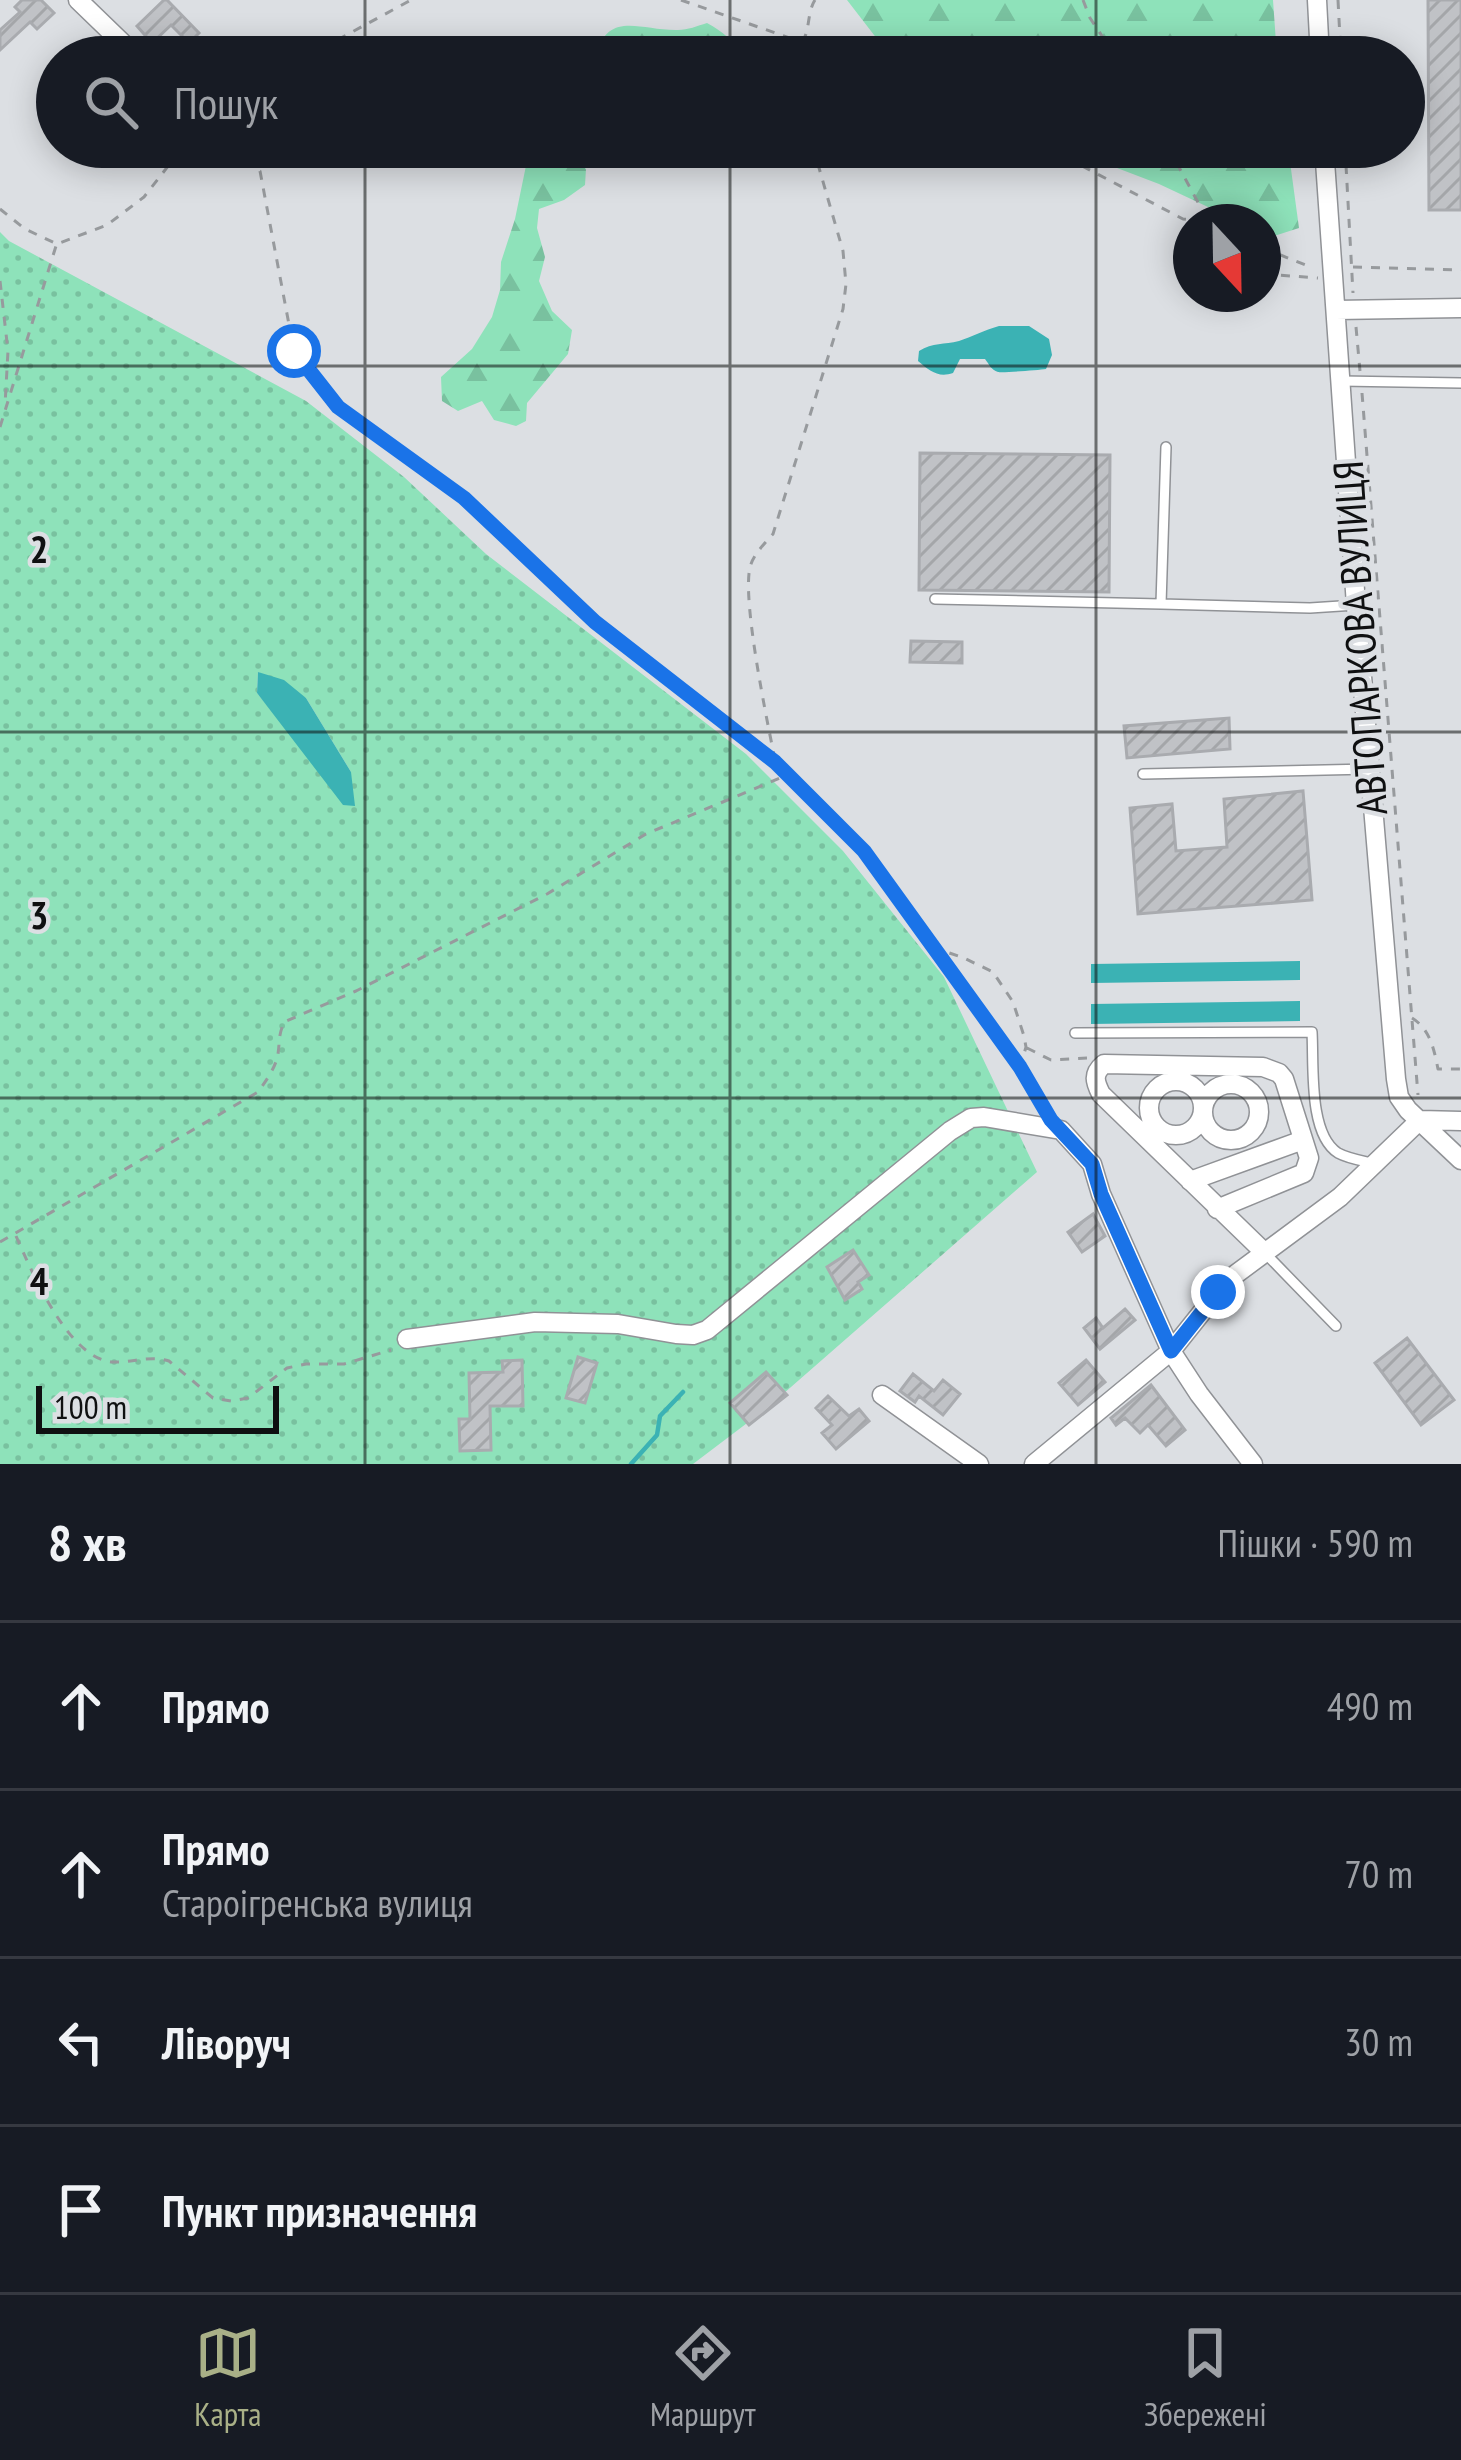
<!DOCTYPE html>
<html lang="uk">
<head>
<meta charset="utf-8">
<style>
	:root { --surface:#171b24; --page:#20242c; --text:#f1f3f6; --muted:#9ea1a6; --line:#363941; --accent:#a9b087 }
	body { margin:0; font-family:"PT Sans Narrow",sans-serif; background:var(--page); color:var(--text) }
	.compass { position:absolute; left:1173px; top:204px; width:108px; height:108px; border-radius:50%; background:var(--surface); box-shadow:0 6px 30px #0003; rotate:158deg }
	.scale { position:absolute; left:36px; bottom:30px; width:243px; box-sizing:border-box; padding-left:12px; border:6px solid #0f1011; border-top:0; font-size:33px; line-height:42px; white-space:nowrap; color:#0f1011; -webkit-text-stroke:9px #dcdfe3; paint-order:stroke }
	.stop { position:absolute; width:36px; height:36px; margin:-27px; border:9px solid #1a73e8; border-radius:50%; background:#fff }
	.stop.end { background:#1a73e8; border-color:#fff; box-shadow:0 3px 12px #0008 }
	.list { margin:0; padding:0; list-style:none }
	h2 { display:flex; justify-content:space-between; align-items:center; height:156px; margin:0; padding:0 48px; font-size:51px }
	h2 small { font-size:39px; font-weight:400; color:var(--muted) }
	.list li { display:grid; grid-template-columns:78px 1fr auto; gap:36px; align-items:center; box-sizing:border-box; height:168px; padding:0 48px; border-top:3px solid var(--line) }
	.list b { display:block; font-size:45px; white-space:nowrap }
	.list p { margin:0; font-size:39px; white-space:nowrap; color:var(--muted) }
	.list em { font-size:39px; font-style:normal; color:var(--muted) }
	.icon { flex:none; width:66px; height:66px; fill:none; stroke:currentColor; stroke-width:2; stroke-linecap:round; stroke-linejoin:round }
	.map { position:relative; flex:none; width:1461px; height:1464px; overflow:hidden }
	.search { position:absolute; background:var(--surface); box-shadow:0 6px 30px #0003; left:36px; right:36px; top:36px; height:132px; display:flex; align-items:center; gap:30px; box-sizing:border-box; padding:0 42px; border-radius:66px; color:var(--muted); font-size:45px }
	.sheet { height:828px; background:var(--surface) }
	nav { display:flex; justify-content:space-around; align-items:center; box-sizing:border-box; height:168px; border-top:3px solid var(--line); background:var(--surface); font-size:33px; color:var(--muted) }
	nav a { display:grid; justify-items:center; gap:6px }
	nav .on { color:var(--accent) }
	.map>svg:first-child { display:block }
	.grass { fill:url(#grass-dots); fill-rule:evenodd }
	.forest { fill:url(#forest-firs) }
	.water { fill:#3bb2b4 }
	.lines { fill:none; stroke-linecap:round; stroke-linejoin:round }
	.stream { stroke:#3bb2b4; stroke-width:4.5 }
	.building { fill:url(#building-hatch); stroke:#a9abaf; stroke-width:3 }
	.lane-casing { stroke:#909296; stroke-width:12 }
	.street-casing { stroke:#909296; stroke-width:21 }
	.path { stroke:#979a9d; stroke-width:3; stroke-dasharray:9 9; stroke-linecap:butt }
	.lane { stroke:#fff; stroke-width:9 }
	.street { stroke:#fff; stroke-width:18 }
	.route { stroke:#1a73e8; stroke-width:15 }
	.grid { fill:none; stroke:#0f1011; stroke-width:3; stroke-opacity:0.55 }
	.labels { text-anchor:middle; stroke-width:9; stroke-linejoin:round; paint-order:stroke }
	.street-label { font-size:42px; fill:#0f1011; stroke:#dcdfe3 }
	.grid-label { font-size:39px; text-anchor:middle; font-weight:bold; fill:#0f1011; stroke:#dcdfe3; stroke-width:9; stroke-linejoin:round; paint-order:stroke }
</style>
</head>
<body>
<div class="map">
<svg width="1461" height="1464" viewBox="0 0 1461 1464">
	<defs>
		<pattern id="grass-dots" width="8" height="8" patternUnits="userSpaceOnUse" patternTransform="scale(3)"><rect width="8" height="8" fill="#8ee2ba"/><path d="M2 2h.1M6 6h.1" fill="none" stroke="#79c19f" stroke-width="1.8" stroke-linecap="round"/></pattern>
		<pattern id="forest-firs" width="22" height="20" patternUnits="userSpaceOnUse" patternTransform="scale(3)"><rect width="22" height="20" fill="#8ee2ba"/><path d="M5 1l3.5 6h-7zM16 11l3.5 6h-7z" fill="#79c19f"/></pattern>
		<pattern id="building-hatch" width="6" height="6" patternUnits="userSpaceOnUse" patternTransform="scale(3)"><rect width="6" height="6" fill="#c0c2c6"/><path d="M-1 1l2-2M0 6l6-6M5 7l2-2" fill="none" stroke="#a4a6a9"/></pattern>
	</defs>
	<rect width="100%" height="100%" fill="#dcdfe3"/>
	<path class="grass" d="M0,232l9,9 297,160 98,76 82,77 260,200 97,97 101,126 93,195 -270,236 -74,56h-693zM258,672l48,26 45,74 -67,-46 -27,-33z"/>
	<path class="forest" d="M847,0h426l4,57h-386z
		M707,23c16,9 27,17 34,34h-146c13,-48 45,-26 83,-27 10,0 19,-4 29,-7z
		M548,147l22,5 16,17 -1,16 -21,15 -25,9 -2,19 8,29 -6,24 13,30 20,19 -4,24 -41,49 -1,18 -10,5 -22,-6 -12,-19 -24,10 -16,-10 -1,-24 31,-28 20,-32 8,-27 1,-28 14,-43 13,-63z
		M1062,147h226l11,81 -28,9 -8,-4v-11h-23l-81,-38z"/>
	<path class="water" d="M999,326h30l20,13 3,16 -6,14c-7,1 -43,4 -48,3 -7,-2 -9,-8 -13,-13h-25l-7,14c-15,5 -23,-2 -35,-12l1,-10c14,-9 25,-6 40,-10 13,-4 25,-11 40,-15z
		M258,672l26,8 22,18 45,74 4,34 -12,-1 -86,-112z
		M1300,961v19l-209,3v-19z
		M1300,1001v20l-209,3v-20z"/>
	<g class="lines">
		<path class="stream" d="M631,1464l26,-29 3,-19 23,-24"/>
	</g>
	<path class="building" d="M22,0h19l13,13 -17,16 -7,-7 -30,28v-20l20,-18 -5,-5z
		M164,0h3l32,33 -10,10 -18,-18 -19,18 -15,-17z
		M1428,0h33v210h-32z
		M920,453l190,2 -1,137 -190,-2z
		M911,641l51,1v21l-52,-1z
		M1229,718l1,31 -103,9 -3,-32z
		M1303,791l9,109 -174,14 -8,-106 42,-4 4,47 51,-4 -3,-48z
		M1093,1214l12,22 -23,16 -14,-20z
		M853,1250l16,25 -11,7 4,7 -17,11 -18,-33z
		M1125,1309l10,11 -35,29 -16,-21 12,-10 7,10z
		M1407,1338l47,62 -33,25 -46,-62z
		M578,1357l19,6 -12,40 -19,-5z
		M522,1360l1,46h-33l1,44 -31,1 -1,-32h11l-1,-46 34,-1 -1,-11z
		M1086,1360l19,22 -27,23 -19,-22z
		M766,1372l21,23 -38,30 -19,-22z
		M913,1374l21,17 9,-11 17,14 -17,21 -24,-19 -4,6 -15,-11z
		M1151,1385l34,45 -19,16 -18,-21 -8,8 -15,-15 -9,7 -5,-7z
		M828,1396l21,20 10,-7 10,12 -33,28 -14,-16 10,-8 -16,-17z"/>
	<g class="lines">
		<g class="lane-casing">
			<path id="lane" d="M1341,381l120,2
				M1166,447l-5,157 149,4 46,-3
				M935,599l226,5
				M1143,774l226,-5
				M1075,1033l237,-1c2,32 -4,102 26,121 11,6 26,8 38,11
				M1264,1252l72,74"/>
		</g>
		<g class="street-casing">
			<path id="street" d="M78,0l59,57
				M1317,0l3,57
				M1324,147l32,458 40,474 3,18 9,13 53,50
				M1336,310l125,-2
				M1149 1108a27 27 0 1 1 54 0a27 27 0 1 1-54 0Z
				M1203 1112a28 28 0 1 1 56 0a28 28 0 1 1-56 0Z
				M1420,1120l41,1
				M1190,1181l113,-41
				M1217,1209l87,-36 5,-15 -25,-79 -5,-6 -16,-6 -159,-3c-12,10 -9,18 -3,30l162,157
				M407,1339l128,-17 83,2 58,10 17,1 14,-5 243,-199 21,-13 13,-1 77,13 31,34 9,30 70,157 28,43 54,70
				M882,1395l97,69
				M1034,1464l137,-113 47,-59 18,-18 104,-77 80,-77"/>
		</g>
		<path class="path" d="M681,0l123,43 47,8 9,6
			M1083,0l7,18 26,39
			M1338,0l3,57
			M787,37l3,20
			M802,42c8,-10 5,-30 13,-42
			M306,57l105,-57
			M233,147l27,24 34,180 45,56 125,91 131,124 180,140 89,90 68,95 32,11 29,14 20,30 11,34 2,11 -6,20 26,43
			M995,147l70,10 118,62 29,3
			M1168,147l39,72
			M1345,147l8,146
			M0,209l25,20 32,15 50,-19 37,-28 39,-50
			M1263,248l50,20
			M1353,267l108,3
			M1263,274l55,4
			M0,281l8,70 -3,54
			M1356,327l4,44
			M1362,393l56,702
			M0,427l56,-181
			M775,760c-7,-35 -35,-167 -24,-196 4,-11 14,-21 22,-30l70,-225 3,-25 -3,-33 -30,-104
			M933,949l87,118
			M1412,1018c18,11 22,31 26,51h23
			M1027,1048l24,12 36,-2
			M16,1236c16,36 52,122 96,126 19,1 38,-7 57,-1l44,37 18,3 17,-3 39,-30 19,-4h38l47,-14
			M0,1242l258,-150c8,-11 18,-25 20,-38 2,-14 0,-17 6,-32l72,-31 191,-97 99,-60 139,-58"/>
		<use href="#lane" class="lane"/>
		<use href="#street" class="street"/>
	</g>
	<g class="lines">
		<path class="route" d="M294,351l44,56 126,91 131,124 180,140 89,89 156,216 31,53 41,44 9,30 70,157 47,-59"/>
	</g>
	<path class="grid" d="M365,0v57M730,0v57M1096,0v57M365,147v1317M730,147v1317M1096,147v1317M0,366h1461M0,732h1461M0,1098h1461"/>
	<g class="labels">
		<g class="street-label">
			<text transform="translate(1360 638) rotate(-94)" y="15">АВТОПАРКОВА ВУЛИЦЯ</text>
		</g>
	</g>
	<g class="grid-label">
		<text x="39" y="563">2</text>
		<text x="39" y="929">3</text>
		<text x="39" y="1295">4</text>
	</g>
</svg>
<svg class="compass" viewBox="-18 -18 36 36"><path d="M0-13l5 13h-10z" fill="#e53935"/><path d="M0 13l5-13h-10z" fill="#9ea1a6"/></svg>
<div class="scale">100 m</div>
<div class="stop" style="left:294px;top:351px"></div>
<div class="stop end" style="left:1218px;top:1292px"></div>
<div class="search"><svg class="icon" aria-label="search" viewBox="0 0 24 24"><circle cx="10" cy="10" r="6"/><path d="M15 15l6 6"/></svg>Пошук</div>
</div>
<section class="sheet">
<h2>8 хв<small>Пішки · 590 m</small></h2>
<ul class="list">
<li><svg class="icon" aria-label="ahead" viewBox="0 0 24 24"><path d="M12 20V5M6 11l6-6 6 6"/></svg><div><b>Прямо</b></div><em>490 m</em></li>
<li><svg class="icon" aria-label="ahead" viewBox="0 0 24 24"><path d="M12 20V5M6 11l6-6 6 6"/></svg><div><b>Прямо</b><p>Староігренська вулиця</p></div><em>70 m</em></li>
<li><svg class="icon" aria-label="left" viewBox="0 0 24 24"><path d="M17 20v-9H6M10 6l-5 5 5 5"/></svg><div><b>Ліворуч</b></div><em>30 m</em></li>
<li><svg class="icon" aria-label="arrive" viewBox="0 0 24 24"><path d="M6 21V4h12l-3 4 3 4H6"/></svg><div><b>Пункт призначення</b></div></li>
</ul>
</section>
<nav>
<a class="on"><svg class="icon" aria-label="map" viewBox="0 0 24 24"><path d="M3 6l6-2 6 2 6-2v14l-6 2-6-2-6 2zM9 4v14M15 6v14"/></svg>Карта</a>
<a><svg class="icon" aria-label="directions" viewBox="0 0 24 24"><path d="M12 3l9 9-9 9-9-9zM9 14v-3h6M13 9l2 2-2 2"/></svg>Маршрут</a>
<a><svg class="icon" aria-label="saved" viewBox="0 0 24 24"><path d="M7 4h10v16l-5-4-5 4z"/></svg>Збережені</a>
</nav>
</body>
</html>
